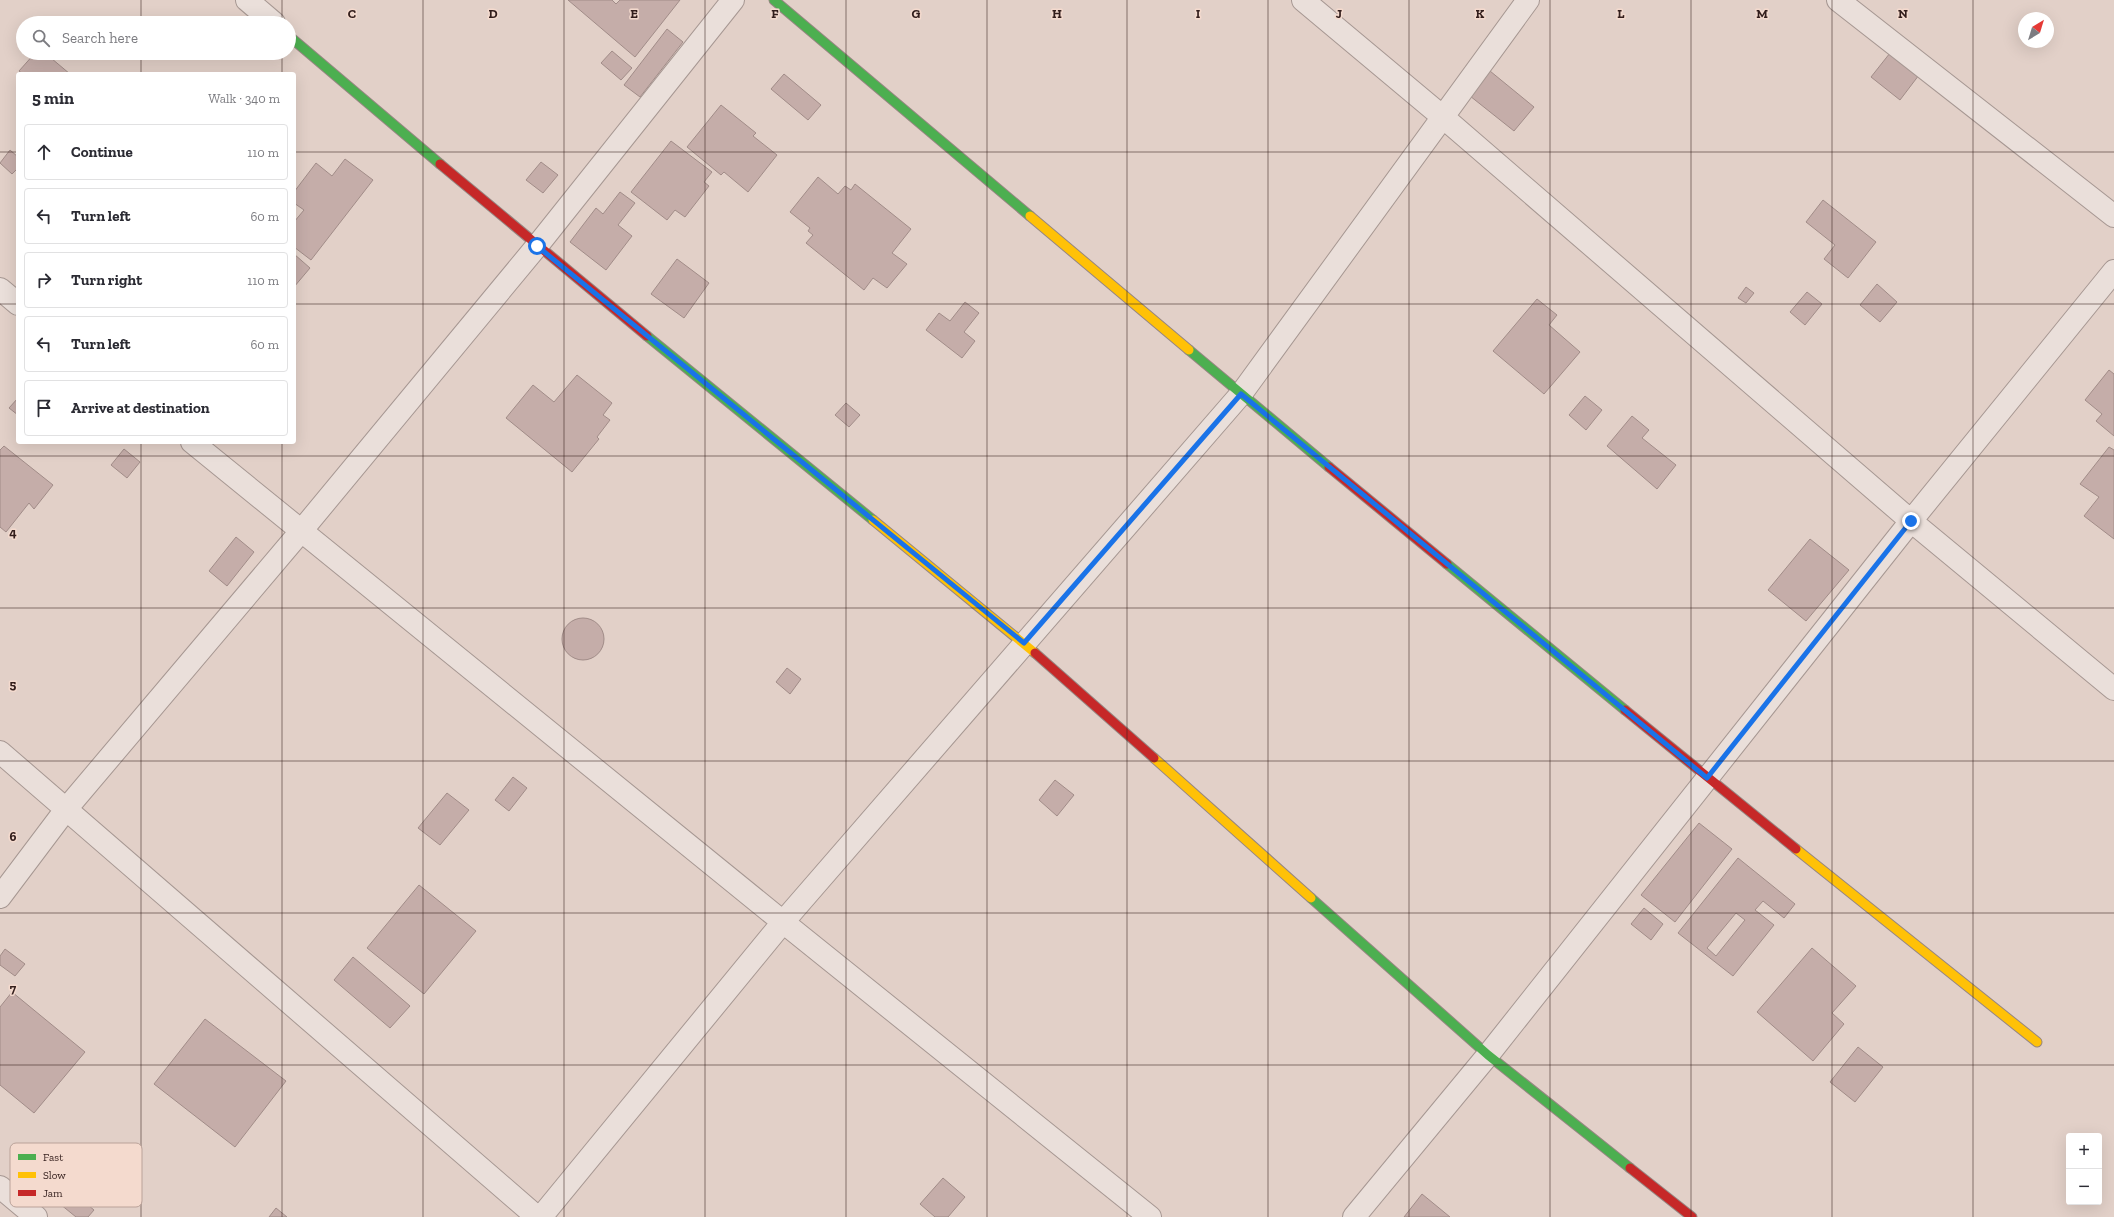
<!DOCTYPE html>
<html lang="en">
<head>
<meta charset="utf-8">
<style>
	:root { --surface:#fff; --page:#f2f2f3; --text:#2b2b33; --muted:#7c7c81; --line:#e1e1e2 }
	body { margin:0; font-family:"Zilla Slab",serif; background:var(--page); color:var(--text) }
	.controls { position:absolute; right:12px; bottom:12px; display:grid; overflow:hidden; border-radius:4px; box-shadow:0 4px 16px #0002 }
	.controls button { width:36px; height:36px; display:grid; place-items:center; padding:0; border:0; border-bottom:1px solid var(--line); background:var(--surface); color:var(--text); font:20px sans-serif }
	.compass { position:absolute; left:2018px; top:12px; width:36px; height:36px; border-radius:50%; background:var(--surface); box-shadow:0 4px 16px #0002; rotate:38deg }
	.stop { position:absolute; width:12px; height:12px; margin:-9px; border:3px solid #1a73e8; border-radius:50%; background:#fff }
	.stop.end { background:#1a73e8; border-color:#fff; box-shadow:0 1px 4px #0008 }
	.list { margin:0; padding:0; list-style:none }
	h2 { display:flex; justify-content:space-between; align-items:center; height:52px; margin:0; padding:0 16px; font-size:17px }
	h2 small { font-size:13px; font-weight:400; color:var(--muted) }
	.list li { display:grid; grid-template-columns:26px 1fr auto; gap:12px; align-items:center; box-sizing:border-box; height:56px; margin:0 8px 8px; padding:0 8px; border:1px solid var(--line); border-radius:4px }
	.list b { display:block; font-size:15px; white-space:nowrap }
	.list em { font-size:13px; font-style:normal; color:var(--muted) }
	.icon { flex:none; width:22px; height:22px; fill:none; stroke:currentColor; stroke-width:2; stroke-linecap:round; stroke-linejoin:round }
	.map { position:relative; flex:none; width:2114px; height:1217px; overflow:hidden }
	.search { position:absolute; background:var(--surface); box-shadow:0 4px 16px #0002; left:16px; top:16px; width:280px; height:44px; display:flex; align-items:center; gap:10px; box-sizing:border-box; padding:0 14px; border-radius:22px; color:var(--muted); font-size:15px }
	.panel { position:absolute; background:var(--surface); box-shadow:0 4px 16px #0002; left:16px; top:72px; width:280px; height:372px; border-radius:4px }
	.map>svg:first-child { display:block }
	.building { fill:#c5ada9; stroke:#a18c88; fill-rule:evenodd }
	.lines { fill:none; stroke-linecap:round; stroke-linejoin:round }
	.street-casing { stroke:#a69792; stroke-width:24 }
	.fast-casing { stroke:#968682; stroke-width:11 }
	.slow-casing { stroke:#968682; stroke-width:11 }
	.jam-casing { stroke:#968682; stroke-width:11 }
	.street { stroke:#eadfda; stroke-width:22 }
	.fast { stroke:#4caf50; stroke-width:9 }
	.slow { stroke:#ffc107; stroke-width:9 }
	.jam { stroke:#c62828; stroke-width:9 }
	.route { stroke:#1a73e8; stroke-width:5 }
	.grid { fill:none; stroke:#331e1c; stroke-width:1; stroke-opacity:0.55 }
	.key { fill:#f4dace; stroke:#baa299; stroke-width:1 }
	.key-label { font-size:11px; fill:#331e1c }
	.grid-label { font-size:13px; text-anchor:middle; font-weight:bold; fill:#331e1c; stroke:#f4dace; stroke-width:3; stroke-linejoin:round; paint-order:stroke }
</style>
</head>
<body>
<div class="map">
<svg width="2114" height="1217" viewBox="0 0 2114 1217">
	<rect width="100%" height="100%" fill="#e2d0c8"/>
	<path class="building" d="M568,0h44l4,4 4,-4h60l-45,57z
		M667,29l16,13 -43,55 -16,-12z
		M612,51l20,17 -11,12 -20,-17z
		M35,53h10l25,21h-47l-4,-3z
		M1890,53l29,22 -19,25 -29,-23z
		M1490,71l44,36 -20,24 -44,-35z
		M784,74l37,31 -13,15 -37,-31z
		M721,105l35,28 -3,3 24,19 -29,37 -24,-20 -3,3 -34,-28z
		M671,141l41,31 -8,10 5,4 -24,31 -10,-7 -8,10 -36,-28z
		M10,150l8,7v11l-6,6 -12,-11z
		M345,159l28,21 -62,80 -17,-13v-25l10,-12 -10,-7v-11l22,-29 16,13z
		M541,162l17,13 -15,18 -17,-13z
		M818,177l20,17 7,-8 6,4 4,-6 56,45 -19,24 15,11 -20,24 -14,-10 -9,12 -58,-47 7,-8 -5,-4 2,-3 -20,-16z
		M620,192l15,11 -17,22 14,11 -26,34 -36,-28 26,-34 7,6z
		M1823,200l53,42 -28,36 -24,-19 11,-14 -29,-23z
		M294,254l16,14 -16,19z
		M677,259l32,24 -25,35 -33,-24z
		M1877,284l20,18 -17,20 -20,-17z
		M1746,287l8,6 -8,10 -8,-5z
		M1807,292l15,12 -17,21 -15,-13z
		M1537,299l20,16 -8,10 31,27 -36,42 -51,-43z
		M965,302l14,11 -15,19 11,9 -13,17 -36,-28 13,-17 11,8z
		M2109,370l5,4v62l-18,-15 6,-7 -17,-14z
		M577,375l35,28 -9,12 7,5 -13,17 2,2 -27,33 -66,-54 27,-33 21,17z
		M1585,396l17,14 -16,20 -17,-15z
		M18,398v17l-9,-7z
		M846,403l14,12 -11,12 -14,-12z
		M1632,416l17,14 -7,8 34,27 -19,24 -50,-43z
		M4,446l49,39 -19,24 -5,-6 -23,29 -6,-5v-77z
		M2109,447l5,3v89l-30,-23 15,-19 -19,-13z
		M124,449l16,13 -13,16 -16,-13z
		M236,537l18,15 -27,34 -18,-15z
		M1810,539l39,31 -43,51 -38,-31z
		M562 639a21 21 0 1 1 42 0a21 21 0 1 1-42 0Z
		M787,668l14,11 -11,15 -14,-12z
		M513,777l14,11 -18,23 -14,-11z
		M1055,780l19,15 -17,21 -18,-16z
		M447,793l22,17 -29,35 -22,-17z
		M1699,823l33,26 -57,73 -34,-27z
		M1738,858l57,46 -11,14 -21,-17 -8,9 19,15 -41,51 -55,-43zM1736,913l9,7 -29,36 -9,-8z
		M419,885l57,46 -52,63 -57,-46z
		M1644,908l19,16 -12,16 -20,-16z
		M1812,948l44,38 -24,27 12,11 -31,37 -56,-49z
		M5,949l20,15 -10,12 -15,-11v-9z
		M353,957l57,49 -20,22 -56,-48z
		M12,992l73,60 -51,61 -34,-28v-78z
		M205,1019l81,62 -51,66 -81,-63z
		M1858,1047l25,20 -28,35 -25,-20z
		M943,1178l22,19 -17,20h-13l-15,-13z
		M71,1191l23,19 -6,7h-12l-16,-13z
		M1422,1194l28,23h-46z
		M276,1208l11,9h-18z"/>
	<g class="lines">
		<g class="street-casing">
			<path id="street" d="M247,0l27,23
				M1303,0l141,118 467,403 203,168
				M1838,0l276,216
				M0,289l18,15
				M192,442l591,480 367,295
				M0,752l537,465
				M0,897l67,-89 235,-278 235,-284 196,-246
				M0,1187l36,30
				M541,1217l242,-295 458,-528 287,-394
				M1354,1217l134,-162 423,-534 203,-250"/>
		</g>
		<g class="fast-casing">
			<path id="fast" d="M774,0l256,216
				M289,36l151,128
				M647,336l226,184
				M1189,350l140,117
				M1447,564l178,146
				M1311,898l177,157 142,113"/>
		</g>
		<g class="slow-casing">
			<path id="slow" d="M1030,216l159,134
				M873,520l162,133
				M1154,758l157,140
				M1796,849l241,193"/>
		</g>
		<g class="jam-casing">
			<path id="jam" d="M440,164l207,172
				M1329,467l118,97
				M1035,653l119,105
				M1625,710l171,139
				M1630,1168l62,49"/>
		</g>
		<use href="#street" class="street"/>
		<use href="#fast" class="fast"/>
		<use href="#slow" class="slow"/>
		<use href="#jam" class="jam"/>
	</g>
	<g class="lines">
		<path class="route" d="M537,246l487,397 217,-249 466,384 204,-257"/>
	</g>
	<path class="grid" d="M141,0v23M282,0v23M423,0v1217M564,0v1217M705,0v1217M846,0v1217M987,0v1217M1127,0v1217M1268,0v1217M1409,0v1217M1550,0v1217M1691,0v1217M1832,0v1217M1973,0v1217M141,53v21M282,53v21M0,152h18M294,152h1820M0,304h18M294,304h1820M141,442v775M282,442v775M0,456h2114M0,608h2114M0,761h2114M0,913h2114M0,1065h2114"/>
	<rect x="10" y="1143" width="132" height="64" rx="6" class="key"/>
	<rect x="18" y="1154" width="18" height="6" fill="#4caf50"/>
	<rect x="18" y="1172" width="18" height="6" fill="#ffc107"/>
	<rect x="18" y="1190" width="18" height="6" fill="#c62828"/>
	<g class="key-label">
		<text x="43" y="1161">Fast</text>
		<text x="43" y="1179">Slow</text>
		<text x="43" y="1197">Jam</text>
	</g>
	<g class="grid-label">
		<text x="352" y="18">C</text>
		<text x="493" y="18">D</text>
		<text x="634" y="18">E</text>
		<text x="775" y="18">F</text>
		<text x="916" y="18">G</text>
		<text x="1057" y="18">H</text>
		<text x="1198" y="18">I</text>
		<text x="1339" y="18">J</text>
		<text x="1480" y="18">K</text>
		<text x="1621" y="18">L</text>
		<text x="1762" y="18">M</text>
		<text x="1903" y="18">N</text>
		<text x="13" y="537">4</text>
		<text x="13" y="689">5</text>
		<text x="13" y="841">6</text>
		<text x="13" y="993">7</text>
	</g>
</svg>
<div class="controls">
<button>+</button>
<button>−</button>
</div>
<svg class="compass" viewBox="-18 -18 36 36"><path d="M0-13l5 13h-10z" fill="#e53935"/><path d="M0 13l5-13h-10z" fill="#7c7c81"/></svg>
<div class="stop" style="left:537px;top:246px"></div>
<div class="stop end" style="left:1911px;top:521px"></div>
<div class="search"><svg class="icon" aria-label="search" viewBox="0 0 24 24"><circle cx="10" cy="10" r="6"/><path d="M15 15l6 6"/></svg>Search here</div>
<section class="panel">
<h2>5 min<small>Walk · 340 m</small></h2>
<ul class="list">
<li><svg class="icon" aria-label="ahead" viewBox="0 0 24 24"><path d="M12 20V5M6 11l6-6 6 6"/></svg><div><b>Continue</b></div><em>110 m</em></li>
<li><svg class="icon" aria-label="left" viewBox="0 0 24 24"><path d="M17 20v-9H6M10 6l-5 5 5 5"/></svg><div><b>Turn left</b></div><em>60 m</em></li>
<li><svg class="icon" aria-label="right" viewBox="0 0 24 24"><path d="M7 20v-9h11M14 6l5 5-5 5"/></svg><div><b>Turn right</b></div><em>110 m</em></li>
<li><svg class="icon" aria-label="left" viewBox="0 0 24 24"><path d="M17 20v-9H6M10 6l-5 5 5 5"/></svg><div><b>Turn left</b></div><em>60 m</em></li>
<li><svg class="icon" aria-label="arrive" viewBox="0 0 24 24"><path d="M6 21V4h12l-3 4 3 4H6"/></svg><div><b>Arrive at destination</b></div></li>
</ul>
</section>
</div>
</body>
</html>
